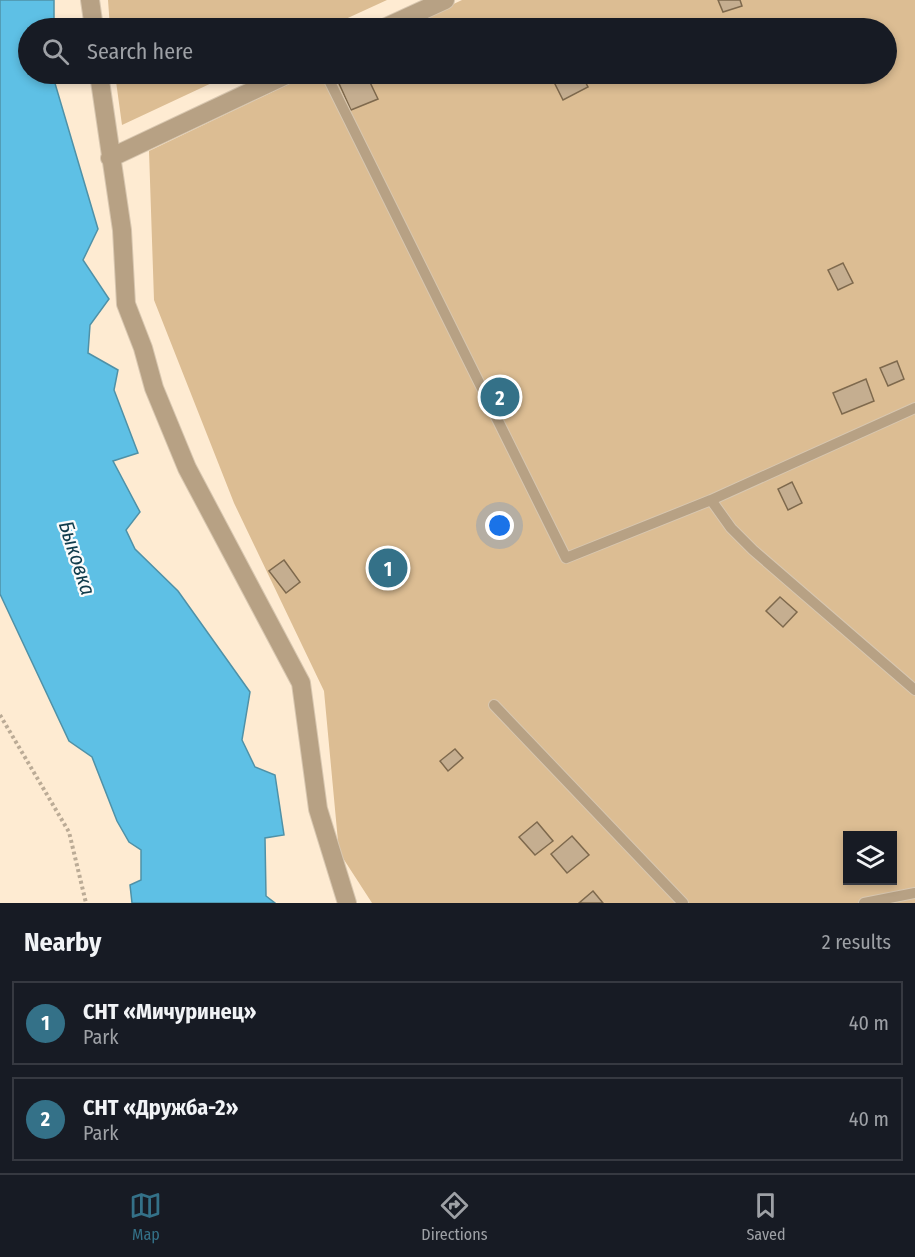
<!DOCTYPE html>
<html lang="en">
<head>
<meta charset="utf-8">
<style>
	:root { --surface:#171b24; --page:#20242c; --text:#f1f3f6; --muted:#9ea1a6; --line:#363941; --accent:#347188 }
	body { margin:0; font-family:"Fira Sans Condensed",sans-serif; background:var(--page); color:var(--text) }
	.controls { position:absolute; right:18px; bottom:18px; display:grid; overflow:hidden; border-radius:0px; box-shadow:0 3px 9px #0003 }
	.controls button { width:54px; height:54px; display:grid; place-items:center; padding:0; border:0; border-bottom:2px solid var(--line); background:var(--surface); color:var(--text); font:30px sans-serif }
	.you { position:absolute; left:500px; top:526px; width:21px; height:21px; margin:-15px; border:4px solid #fff; border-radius:50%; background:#1a73e8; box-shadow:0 0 0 9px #1a73e833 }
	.badge { display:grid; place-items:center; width:39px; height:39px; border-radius:50%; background:var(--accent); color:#fff; font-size:20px; font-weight:700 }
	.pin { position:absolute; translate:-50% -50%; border:3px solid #fff; box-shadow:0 2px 6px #0006 }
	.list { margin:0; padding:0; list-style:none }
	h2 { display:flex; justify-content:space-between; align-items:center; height:78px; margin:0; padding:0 24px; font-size:26px }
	h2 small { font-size:20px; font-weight:400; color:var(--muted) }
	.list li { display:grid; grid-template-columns:39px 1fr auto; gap:18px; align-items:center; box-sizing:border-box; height:84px; margin:0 12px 12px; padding:0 12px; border:2px solid var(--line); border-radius:0px }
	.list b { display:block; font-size:22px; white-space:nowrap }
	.list p { margin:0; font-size:20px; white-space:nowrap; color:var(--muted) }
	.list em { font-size:20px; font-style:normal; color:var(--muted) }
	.icon { flex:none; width:33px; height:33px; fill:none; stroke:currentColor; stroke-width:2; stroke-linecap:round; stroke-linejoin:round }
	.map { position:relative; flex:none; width:915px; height:903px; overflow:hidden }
	.search { position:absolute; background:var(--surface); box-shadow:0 3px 9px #0003; left:18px; right:18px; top:18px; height:66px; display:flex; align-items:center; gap:15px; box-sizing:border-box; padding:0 21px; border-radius:33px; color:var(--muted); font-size:22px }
	.sheet { height:270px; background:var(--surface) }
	nav { display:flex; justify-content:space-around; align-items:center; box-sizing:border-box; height:84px; border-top:2px solid var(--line); background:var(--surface); font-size:16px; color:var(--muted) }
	nav a { display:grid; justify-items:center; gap:3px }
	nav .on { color:var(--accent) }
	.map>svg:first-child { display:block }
	.green { fill:#dcbd93; fill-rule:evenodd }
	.water { fill:#5ec0e5; stroke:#4f91a7; stroke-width:1.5 }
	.building { fill:#c5ae90; stroke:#7e694d; stroke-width:1.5 }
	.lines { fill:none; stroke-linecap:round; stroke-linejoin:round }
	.lane-casing { stroke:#d8c7b0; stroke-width:12 }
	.street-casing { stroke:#d8c7b0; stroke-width:20 }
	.path { stroke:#bbab96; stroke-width:4; stroke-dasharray:3 3; stroke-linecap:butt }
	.lane { stroke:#b7a184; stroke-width:10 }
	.street { stroke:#b7a184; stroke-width:18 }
	.labels { text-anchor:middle; stroke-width:4.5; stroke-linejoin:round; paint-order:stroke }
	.water-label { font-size:21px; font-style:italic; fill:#103c4c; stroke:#fbfbfb }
</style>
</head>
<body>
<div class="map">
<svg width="915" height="903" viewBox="0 0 915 903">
	<rect width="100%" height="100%" fill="#feebd2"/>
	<path class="green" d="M108,0h279l-61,28h-216z
		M462,0h453v903h-543l-33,-51 -15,-161 -90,-188 -80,-203 -5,-149 161,-77h576v-46h-483zM848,836h44v44h-44z
		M115,74h116l-109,51z"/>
	<path class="water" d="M0,0h54v28h-26v46h26v6l44,149 -15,31 26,39 -19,26 -2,28 30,17 -4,20 24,63 -25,8 27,51 -14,18 9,19 43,42 72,101 -8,48 13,27 20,8 9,60 -19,3 1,58 9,7h-143l-2,-18 11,-5v-30l-12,-8 -12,-21 -25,-64 -23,-16 -69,-147z"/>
	<path class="building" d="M718,0h22l2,6 -19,6z
		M349,74h17l12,25 -27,11 -14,-31z
		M570,74h11l7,13 -25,13 -9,-18z
		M843,263l10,20 -15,7 -10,-20z
		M897,361l7,18 -16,7 -8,-18z
		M866,379l8,22 -32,13 -9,-21z
		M792,482l10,21 -14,7 -10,-21z
		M284,560l16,22 -14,11 -17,-22z
		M780,597l17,15 -14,15 -17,-16z
		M455,749l8,9 -15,13 -8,-10z
		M537,822l16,19 -18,14 -16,-18z
		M572,836l17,19 -22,18 -16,-19z
		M593,891l10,12h-24z"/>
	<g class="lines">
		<g class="lane-casing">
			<path id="lane" d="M326,74l240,484 145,-58 20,28 22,22 162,140
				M711,500l204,-92
				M494,705l189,198
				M864,903l51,-10"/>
		</g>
		<g class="street-casing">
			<path id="street" d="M90,0l4,28
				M384,28l61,-28
				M99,74l23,156 4,74 17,44 11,40 33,80 114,215 17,126 29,94
				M110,158l178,-84"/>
		</g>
		<path class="path" d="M0,715l69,117 17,71"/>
		<use href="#lane" class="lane"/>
		<use href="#street" class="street"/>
	</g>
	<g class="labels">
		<g class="water-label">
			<text transform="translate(77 558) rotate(72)" y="7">Быковка</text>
		</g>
	</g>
</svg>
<div class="controls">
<button><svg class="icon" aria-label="layers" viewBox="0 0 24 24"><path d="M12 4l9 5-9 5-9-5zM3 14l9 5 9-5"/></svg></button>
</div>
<div class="you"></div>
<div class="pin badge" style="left:388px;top:568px">1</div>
<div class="pin badge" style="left:500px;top:397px">2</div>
<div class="search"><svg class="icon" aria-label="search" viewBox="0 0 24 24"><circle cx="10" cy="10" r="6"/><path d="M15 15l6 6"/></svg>Search here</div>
</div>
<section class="sheet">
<h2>Nearby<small>2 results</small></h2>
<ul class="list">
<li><span class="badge">1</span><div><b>СНТ «Мичуринец»</b><p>Park</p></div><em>40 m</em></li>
<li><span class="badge">2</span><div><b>СНТ «Дружба-2»</b><p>Park</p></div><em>40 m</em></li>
</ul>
</section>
<nav>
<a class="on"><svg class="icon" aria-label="map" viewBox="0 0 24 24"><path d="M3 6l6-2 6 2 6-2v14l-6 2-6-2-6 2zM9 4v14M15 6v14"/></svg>Map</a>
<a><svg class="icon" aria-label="directions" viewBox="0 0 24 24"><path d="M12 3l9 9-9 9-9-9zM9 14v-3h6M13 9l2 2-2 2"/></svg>Directions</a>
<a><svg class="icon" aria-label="saved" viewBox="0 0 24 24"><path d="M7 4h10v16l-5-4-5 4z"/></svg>Saved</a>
</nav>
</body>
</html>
